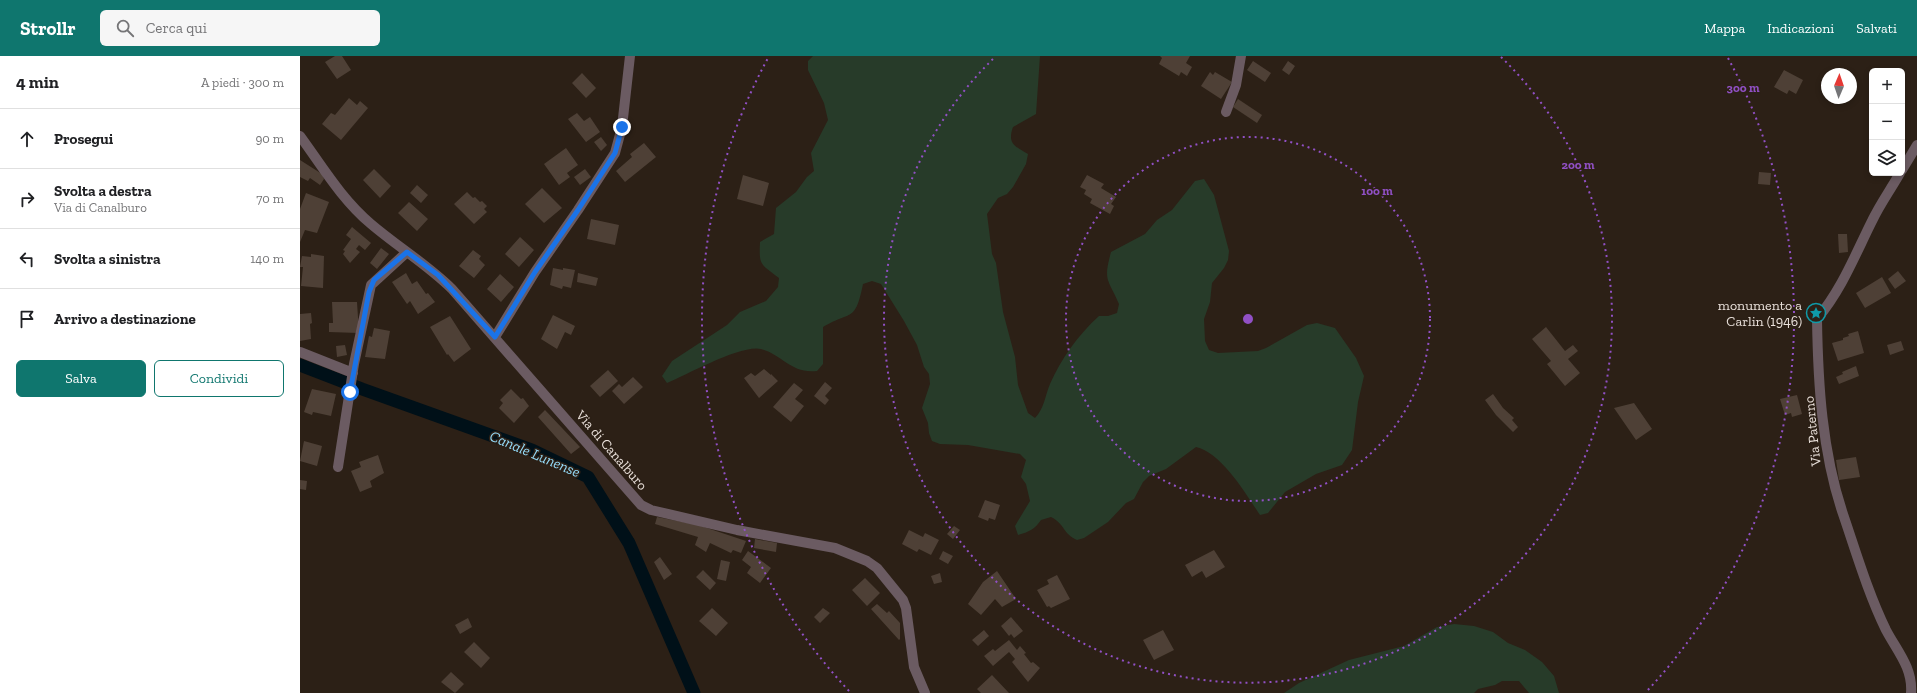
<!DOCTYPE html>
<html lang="it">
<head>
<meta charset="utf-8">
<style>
	:root { --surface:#fff; --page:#f6f6f6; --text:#202124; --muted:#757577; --line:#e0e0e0; --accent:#0f766e }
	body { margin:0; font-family:"Zilla Slab",serif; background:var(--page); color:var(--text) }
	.controls { position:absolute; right:12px; top:12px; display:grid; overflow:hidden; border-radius:6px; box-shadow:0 2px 6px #0003 }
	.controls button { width:36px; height:36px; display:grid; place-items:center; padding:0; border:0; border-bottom:1px solid var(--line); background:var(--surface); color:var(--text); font:20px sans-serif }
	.compass { position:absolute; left:1521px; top:12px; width:36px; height:36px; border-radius:50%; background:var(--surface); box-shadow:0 2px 6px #0003; rotate:2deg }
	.stop { position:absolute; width:12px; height:12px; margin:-9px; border:3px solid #1a73e8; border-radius:50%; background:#fff }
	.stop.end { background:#1a73e8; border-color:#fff; box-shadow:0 1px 4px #0008 }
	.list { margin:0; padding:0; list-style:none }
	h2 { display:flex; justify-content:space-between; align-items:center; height:52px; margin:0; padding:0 16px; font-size:17px }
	h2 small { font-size:13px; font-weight:400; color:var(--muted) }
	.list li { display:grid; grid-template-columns:26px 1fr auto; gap:12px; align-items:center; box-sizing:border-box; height:60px; padding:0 16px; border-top:1px solid var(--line) }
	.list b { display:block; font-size:15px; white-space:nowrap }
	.list p { margin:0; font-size:13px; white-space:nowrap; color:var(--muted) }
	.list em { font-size:13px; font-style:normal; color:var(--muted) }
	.actions { display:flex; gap:8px; padding:12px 16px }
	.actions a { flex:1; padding:9px 0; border:1px solid var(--accent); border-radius:6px; text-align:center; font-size:14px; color:var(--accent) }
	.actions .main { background:var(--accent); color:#fff }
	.icon { flex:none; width:22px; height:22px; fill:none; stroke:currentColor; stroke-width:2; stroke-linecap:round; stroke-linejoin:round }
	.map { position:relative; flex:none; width:1617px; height:637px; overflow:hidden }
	header { display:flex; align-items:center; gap:24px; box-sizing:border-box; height:56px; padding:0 20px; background:var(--accent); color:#fff }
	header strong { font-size:19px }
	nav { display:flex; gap:22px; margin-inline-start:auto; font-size:14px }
	.search { width:280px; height:36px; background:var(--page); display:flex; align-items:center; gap:10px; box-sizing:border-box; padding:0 14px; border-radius:6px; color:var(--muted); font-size:15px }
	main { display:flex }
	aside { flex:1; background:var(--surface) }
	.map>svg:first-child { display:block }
	.green { fill:#273b29 }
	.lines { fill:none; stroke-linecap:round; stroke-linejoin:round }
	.canal { stroke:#001018; stroke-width:13 }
	.building { fill:#4e4036 }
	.minor { stroke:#6b5b62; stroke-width:10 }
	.route { stroke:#1a73e8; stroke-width:5 }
	.ring { fill:none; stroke:#9150c5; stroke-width:2; stroke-dasharray:2 4 }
	.labels { text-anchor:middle; stroke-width:3; stroke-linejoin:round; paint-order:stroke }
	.poi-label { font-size:14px; fill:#eae1db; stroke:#2c2016; text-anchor:end }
	.street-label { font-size:14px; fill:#eae1db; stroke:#2c2016 }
	.water-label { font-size:15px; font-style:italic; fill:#94dbf9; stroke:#2c2016 }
	.centre { fill:#9150c5; stroke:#2c2016; stroke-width:2 }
	.ring-label { font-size:12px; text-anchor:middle; font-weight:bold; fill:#9150c5; stroke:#2c2016; stroke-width:3; stroke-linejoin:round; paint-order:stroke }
</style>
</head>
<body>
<header>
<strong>Strollr</strong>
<div class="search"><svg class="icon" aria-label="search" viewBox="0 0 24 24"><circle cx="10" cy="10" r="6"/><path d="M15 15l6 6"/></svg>Cerca qui</div>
<nav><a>Mappa</a><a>Indicazioni</a><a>Salvati</a></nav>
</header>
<main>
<aside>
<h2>4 min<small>A piedi · 300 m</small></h2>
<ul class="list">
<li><svg class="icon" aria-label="ahead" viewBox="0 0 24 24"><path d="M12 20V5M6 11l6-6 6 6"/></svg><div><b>Prosegui</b></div><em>90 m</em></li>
<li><svg class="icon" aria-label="right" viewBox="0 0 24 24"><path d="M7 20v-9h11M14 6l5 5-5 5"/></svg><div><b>Svolta a destra</b><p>Via di Canalburo</p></div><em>70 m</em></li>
<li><svg class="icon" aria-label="left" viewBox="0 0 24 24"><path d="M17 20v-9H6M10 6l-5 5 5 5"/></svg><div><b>Svolta a sinistra</b></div><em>140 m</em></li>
<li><svg class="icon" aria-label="arrive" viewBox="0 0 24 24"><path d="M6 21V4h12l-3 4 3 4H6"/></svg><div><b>Arrivo a destinazione</b></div></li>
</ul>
<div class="actions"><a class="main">Salva</a><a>Condividi</a></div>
</aside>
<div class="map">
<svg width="1617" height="637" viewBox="0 0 1617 637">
	<rect width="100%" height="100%" fill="#2c2016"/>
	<path class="green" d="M513,0h227l-4,58 -23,13c-6,17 2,19 15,27l-2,10 -13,23 -6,7 -9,4 -11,16 5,40 4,9 7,49 12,45 3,28 10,28 7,5c9,-9 10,-22 15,-34 11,-25 28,-49 49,-68h9l9,-3 2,-9c-11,-26 -16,-22 -8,-52l34,-18 12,-14 15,-10 23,-29 9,-2 10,16 15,56 -1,9 -4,8 -12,15 -2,19 -6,17 1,22 4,9 9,3 40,-2 8,-3 41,-23 10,-2 18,5 21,30 8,18 -6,26 -6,48 -10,15 -26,9 -31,18 -17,21 -8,2c-14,-21 -39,-63 -64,-68l-30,22 -17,7 -6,6 -9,17 -8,4 -18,19 -24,16 -7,2c-14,-6 -12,-16 -26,-23l-10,3c-6,9 -12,12 -23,15l-3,-9 15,-25 -4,-17 -5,-7 5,-17 -6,-6 -52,-9 -28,-1 -8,-3 -3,-8 -1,-10 -6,-15 8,-24 -1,-10 -5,-7 -7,-22 -13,-24 -23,-37 -9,-3 -9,3c-8,39 -11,26 -40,43v37l-6,7c-26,3 -34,-16 -56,-22 -19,-5 -73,25 -94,34l-5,-7 10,-15 55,-36 13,-13 26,-11 12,-14 1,-9c-19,-15 -20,-12 -19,-36l14,-8 2,-26 20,-16 11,-15 7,-6 -3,-18 17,-33 -4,-17 -16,-33v-9z
		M1154,568l20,2 19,6 15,11 17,7 17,12 12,14 5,17h-30l-10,-12h-17l-7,4 -17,4 -4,4h-190l15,-10 50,-23 55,-14 33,-19z"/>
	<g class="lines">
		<path class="canal" d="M0,309l62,24 170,61 56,27 41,66 65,150"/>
	</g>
	<path class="building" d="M35,0h7l9,14 -14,9 -12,-17z
		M860,0h30l-4,7 6,4 -5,9 -6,-4 -2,4 -20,-12 3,-6z
		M953,5l18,12 -6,9 -18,-12z
		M988,5l7,5 -6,9 -7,-5z
		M1484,14l19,10 -7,14 -7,-4 -2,4 -13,-7z
		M910,16l3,3 2,-3 17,10 -11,17 -20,-13z
		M282,17l14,15 -10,10 -14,-15z
		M49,42l8,7 3,-4 8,7 -27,32 -19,-16 9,-11 4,2z
		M938,43l24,16 -5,8 -24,-16z
		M277,57l7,8 6,-4 10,15 -14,10 -18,-23z
		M301,81l6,8 -6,6 -7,-9z
		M344,87l12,14 -31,25 -9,-11 16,-14 -2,-3z
		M266,92l12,17 -11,8 3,4 -11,8 -15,-21z
		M0,104l22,14 2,5 -4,6 -10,-7 -2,3 -8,-4z
		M74,113l17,17 -11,12 -17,-18z
		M285,113l6,8 -11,8 -6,-8z
		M1459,116l12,1 -1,12 -12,-1z
		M443,119l26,8 -6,23 -26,-7z
		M787,119l17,9 -3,4 15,9 -5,7 3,2 -4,8 -20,-11 2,-4 -8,-5 2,-4 -6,-3z
		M117,129l11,10 -7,8 -11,-10z
		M242,132l20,20 -18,15 -19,-19z
		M167,136l6,6 2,-1 5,5 2,-1 5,5 -3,3 3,3 -13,12 -20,-20z
		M6,137l23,9 -12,31 -12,-3 -5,12v-33z
		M109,146l19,17 -11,12 -19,-18z
		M291,163l28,6 -4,20 -28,-6z
		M52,171l19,16 -6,7 -6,-5 -3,4 4,3 -10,11 -7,-9 2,-3 -2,-1 8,-11 -5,-4z
		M1538,178h9l1,18 -9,1z
		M220,181l14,13 -15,17 -14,-13z
		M81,192l8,6 -12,15 -7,-6z
		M173,194l8,6 -2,3 6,6 -11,13 -15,-12z
		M11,198l13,2 -1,32 -22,-2 2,-19h-3l2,-11 9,1z
		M253,212l10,2v-2l12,2 -4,18 -8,-2 -1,3 -12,-4z
		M1598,215l8,10 -11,8 -7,-10z
		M106,217l6,11 5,-3 9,13 2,-1 7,9 -17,12 -8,-13 -3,3 -15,-22z
		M278,217l20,5 -2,8 -19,-4z
		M200,218l14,13 -13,15 -14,-13z
		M1582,221l9,16 -26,15 -9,-15z
		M32,246h25l2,31 -30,-1v-9h4z
		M11,257l1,10 -2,1 1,15 -11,2v-27z
		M253,259l22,11 -4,9 -6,-3 -8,17 -16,-10z
		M150,260l21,33 -17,13 -6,-8 -1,1 -17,-28z
		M1246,271l19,24 8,-6 5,6 -10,8 12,14 -15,13 -18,-22 4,-3 -19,-22z
		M74,272l16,3 -5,28 -20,-2 4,-21 3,1z
		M1558,275l6,22 -26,8 -6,-18 11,-3v-2l6,-2 -1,-2z
		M1601,285l3,9 -14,5 -3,-10z
		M45,289l2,10 -10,2 -1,-11z
		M1556,310l3,10 -20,8 -3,-7 7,-3 -1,-2z
		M464,313l7,6v-1l7,7 -19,17 -15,-20 7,-5 4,3z
		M308,314l10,11 -18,16 -10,-11z
		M333,321l10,10 -19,17 -12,-13 7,-7 3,3z
		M525,326l7,6 -7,8 4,4 -4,5 -11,-9z
		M494,327l9,7 -8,9 9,7 -13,16 -18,-15z
		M12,333l24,5 -5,22 -18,-4 -1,3 -8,-3z
		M211,333l10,10 2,-1 6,8 -15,17 -15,-15 4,-5 -3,-3z
		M1193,338l10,14 11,10 -2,2 6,7 -5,5 -17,-17 -11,-15z
		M1497,339l5,19 -10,3 -1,-4 -6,2 -5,-16z
		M1334,347l18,26 -16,11 -22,-32z
		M245,354l35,37 -9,7 -33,-37z
		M4,385l18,5 -5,20 -17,-5z
		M78,399l6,18 -14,8 2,6 -12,5 -9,-21 10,-4 -2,-5z
		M1556,401l4,20 -21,3 -3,-20z
		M0,424l7,1 -1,9 -6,-1z
		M685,444l15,5 -5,15 -6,-2 -1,3 -10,-4z
		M357,461l41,8 48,16 -5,12 -8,-3 -2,3 -21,-10 -4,9 -11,-7 3,-8 -43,-13z
		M654,470l6,4 -7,9 -6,-5z
		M609,474l14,7 2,-4 14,7 -8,15 -12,-6 -2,3 -15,-8z
		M455,483l22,4 -1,9 -22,-4z
		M914,494l11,17 -19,11 -4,-7 -10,6 -7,-12z
		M448,495l23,17 -11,15 -13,-10 4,-6 -9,-7z
		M643,495l10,5 -5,8 -9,-5z
		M360,501l12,17 -8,6 -10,-18z
		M421,504l9,2 -4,19 -9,-2z
		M403,514l13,13 -6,7 -14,-13z
		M697,515l19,28 -14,8 -7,-8 -14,16 -13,-11 15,-22z
		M640,517l2,9 -8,2 -3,-8z
		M757,519l13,24 -19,9 -2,-2 -2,1 -10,-17 12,-6 -2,-4z
		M565,522l15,15 -13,13 -15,-16z
		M577,548l10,9 2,-2 11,12v16l-1,1 -28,-31z
		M412,552l16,15 -12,13 -17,-15z
		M523,552l7,5 -10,10 -6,-6z
		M711,561l12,14 -9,7 -3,-4 -2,2 -8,-10z
		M168,562l4,9 -12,7 -5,-9z
		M684,574l5,6 -11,10 -6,-6z
		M863,574l11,20 -20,10 -11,-20z
		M709,584l8,10 3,-4 6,7 -2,1 7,9 2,-1 7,6 -12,14 -16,-20 3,-3 -6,-7 -16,14 -9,-10 9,-7 2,2z
		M174,586l16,16 -9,10 -17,-16z
		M151,616l13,12 -9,9 -14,-11z
		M692,619l17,18h-28l-4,-4z"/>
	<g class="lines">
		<path class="minor" d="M926,56l10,-27 5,-29
			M0,80c22,30 42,64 71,88 27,23 57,41 81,65l189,216 10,5 86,20 98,18 32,13 10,7 26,32 3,8 8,59 11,26
			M1602,114l15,-25
			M1600,117c-9,16 -20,31 -28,48 -17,34 -30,68 -55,98 1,65 5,133 26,195 13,38 25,79 43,116 11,21 27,38 25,63
			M195,281l40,-65 43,-62 37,-57 7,-26 8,-71
			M0,296l53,21
			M38,411l16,-103 17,-79 36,-33"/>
	</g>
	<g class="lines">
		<path class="route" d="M50,336l19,-100 5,-12 33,-28 31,23 57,62 40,-65 43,-62 37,-57 7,-26"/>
	</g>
	<g class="ring">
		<circle cx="948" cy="263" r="182"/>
		<path d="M1201 1A364 364 0 1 1 695 1"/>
		<path d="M549 635A546 546 0 0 1 468 2M1428 2A546 546 0 0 1 1347 635"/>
	</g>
	<defs>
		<g id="sight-ring" transform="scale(1)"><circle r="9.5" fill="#2c2016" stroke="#0f9aa8" stroke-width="1.5"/><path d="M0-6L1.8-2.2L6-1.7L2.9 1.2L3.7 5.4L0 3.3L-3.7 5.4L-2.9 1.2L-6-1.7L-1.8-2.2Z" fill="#0f9aa8"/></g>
	</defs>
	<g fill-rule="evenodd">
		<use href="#sight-ring" x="1516" y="257"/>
	</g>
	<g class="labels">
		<g class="poi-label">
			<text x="1502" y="254">monumento a<tspan x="1502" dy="16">Carlin (1946)</tspan></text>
		</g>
		<g class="street-label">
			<text transform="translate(1512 375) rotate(-96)" y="5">Via Paterno</text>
			<text transform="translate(312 394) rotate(49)" y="5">Via di Canalburo</text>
		</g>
		<g class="water-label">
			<text transform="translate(235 398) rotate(23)" y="5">Canale Lunense</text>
		</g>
	</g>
	<circle cx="948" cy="263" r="6" class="centre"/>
	<g class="ring-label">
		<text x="1443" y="36">300 m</text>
		<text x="1278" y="113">200 m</text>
		<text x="1077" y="139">100 m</text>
	</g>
</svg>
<div class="controls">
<button>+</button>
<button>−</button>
<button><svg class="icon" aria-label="layers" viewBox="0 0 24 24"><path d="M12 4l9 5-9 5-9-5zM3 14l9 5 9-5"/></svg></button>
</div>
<svg class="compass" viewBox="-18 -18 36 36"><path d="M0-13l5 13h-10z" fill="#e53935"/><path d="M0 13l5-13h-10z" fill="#757577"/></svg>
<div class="stop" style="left:50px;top:336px"></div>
<div class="stop end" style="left:322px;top:71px"></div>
</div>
</main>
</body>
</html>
